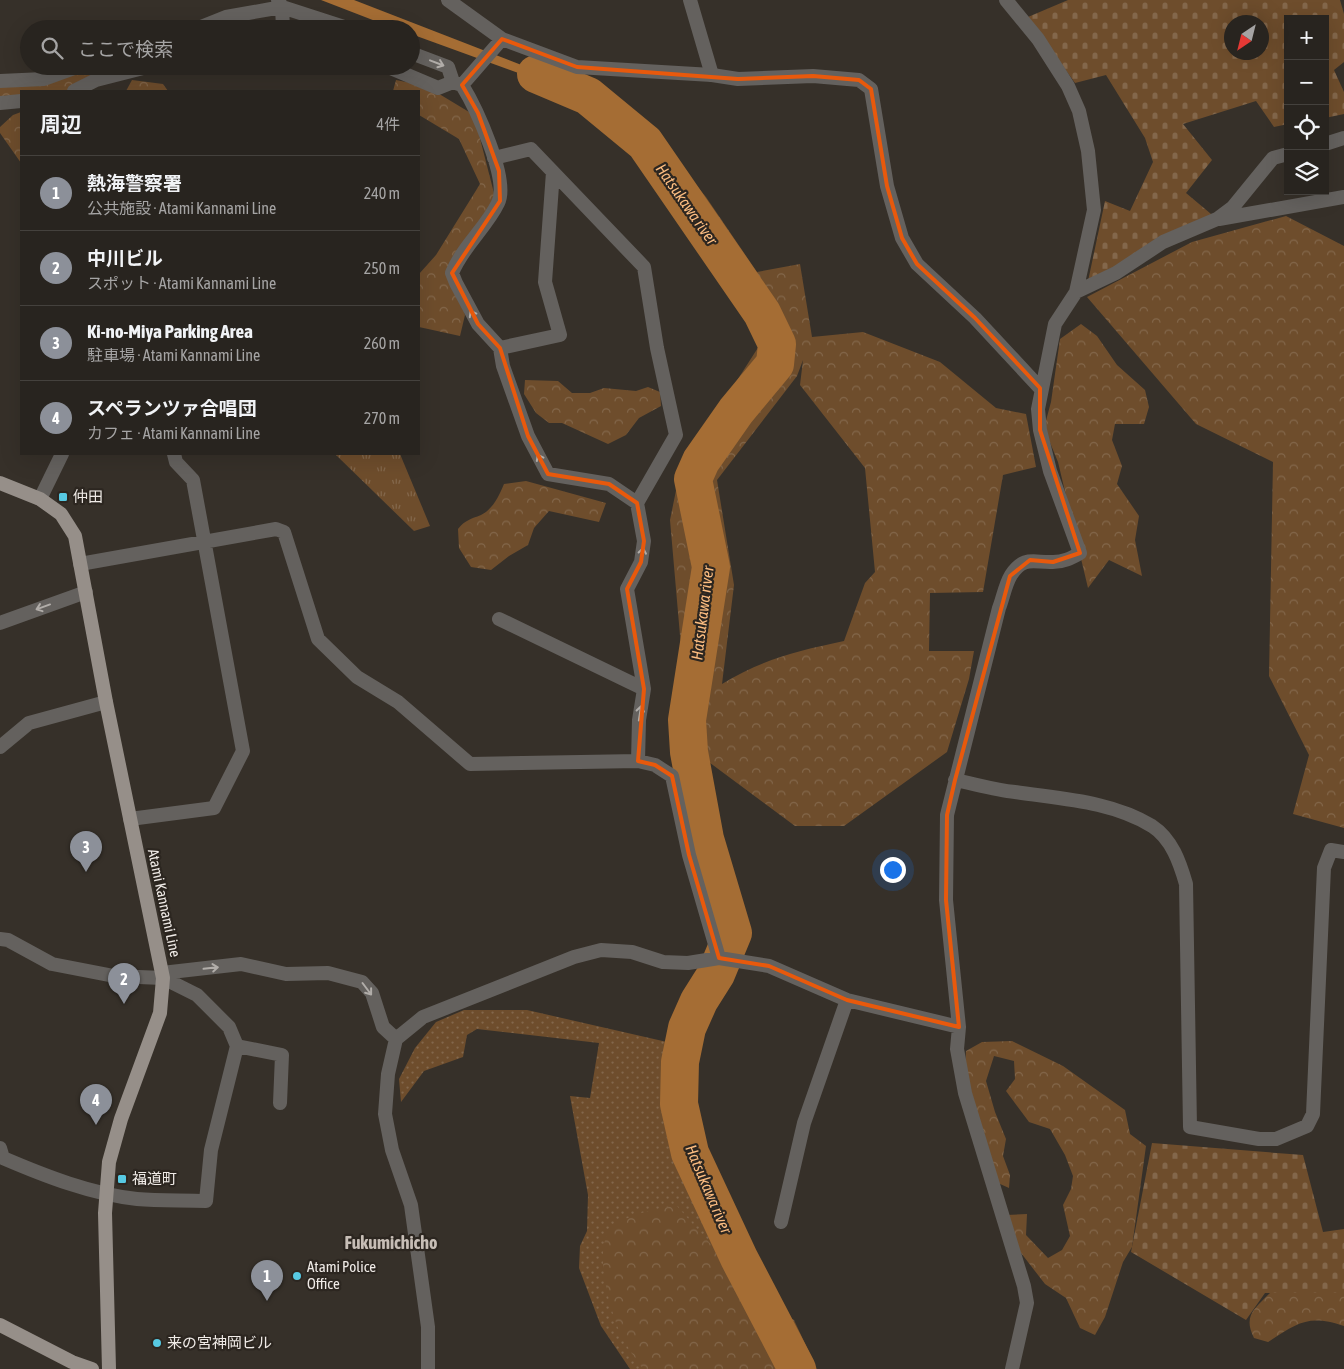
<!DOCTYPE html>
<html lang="ja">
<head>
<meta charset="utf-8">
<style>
	:root { --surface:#28241f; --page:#302c28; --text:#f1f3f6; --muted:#a5a4a4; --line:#44413d; --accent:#8c9099 }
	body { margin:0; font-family:"Asap Condensed","Noto Sans JP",sans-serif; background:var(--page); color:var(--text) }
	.controls { position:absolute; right:15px; top:15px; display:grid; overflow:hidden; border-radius:0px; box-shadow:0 5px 20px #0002 }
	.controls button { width:45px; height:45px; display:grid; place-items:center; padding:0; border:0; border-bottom:1px solid var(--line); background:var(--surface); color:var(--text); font:25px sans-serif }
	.compass { position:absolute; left:1224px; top:15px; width:45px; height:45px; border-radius:50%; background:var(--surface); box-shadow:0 5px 20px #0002; rotate:215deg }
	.you { position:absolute; left:892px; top:869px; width:18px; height:18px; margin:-12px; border:4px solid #fff; border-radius:50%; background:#1a73e8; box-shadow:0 0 0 8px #1a73e833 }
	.badge { display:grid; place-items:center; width:32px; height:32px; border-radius:50%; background:var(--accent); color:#fff; font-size:16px; font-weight:700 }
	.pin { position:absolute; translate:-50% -41px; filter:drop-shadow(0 1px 2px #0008) }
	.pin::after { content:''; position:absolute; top:26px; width:18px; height:15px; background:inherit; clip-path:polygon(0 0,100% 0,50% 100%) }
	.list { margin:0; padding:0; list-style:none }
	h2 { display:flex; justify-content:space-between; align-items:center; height:65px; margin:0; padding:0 20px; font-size:21px }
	h2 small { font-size:16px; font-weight:400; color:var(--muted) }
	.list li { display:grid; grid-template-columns:32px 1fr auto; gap:15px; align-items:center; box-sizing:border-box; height:75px; padding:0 20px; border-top:1px solid var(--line) }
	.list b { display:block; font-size:19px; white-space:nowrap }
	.list p { margin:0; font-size:16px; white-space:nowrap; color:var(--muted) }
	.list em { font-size:16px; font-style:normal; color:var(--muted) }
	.icon { flex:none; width:28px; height:28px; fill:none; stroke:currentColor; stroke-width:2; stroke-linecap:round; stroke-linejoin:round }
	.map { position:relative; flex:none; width:1344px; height:1369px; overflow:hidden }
	.search { position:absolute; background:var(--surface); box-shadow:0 5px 20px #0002; left:20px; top:20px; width:400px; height:55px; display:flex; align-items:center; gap:12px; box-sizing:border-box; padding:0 18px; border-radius:28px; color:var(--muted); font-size:19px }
	.panel { position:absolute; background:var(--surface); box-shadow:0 5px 20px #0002; left:20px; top:90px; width:400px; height:365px; border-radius:0px }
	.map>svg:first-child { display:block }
	.grass { fill:url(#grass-dots) }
	.forest { fill:url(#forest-crowns); fill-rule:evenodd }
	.cemetery { fill:url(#cemetery-stones); fill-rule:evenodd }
	.park { fill:url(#park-tufts) }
	.water { fill:#a56d34 }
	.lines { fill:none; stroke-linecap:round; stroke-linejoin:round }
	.river { stroke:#a56d34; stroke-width:38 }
	.minor { stroke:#64615e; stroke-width:14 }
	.tertiary { stroke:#64615e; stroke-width:14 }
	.primary { stroke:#968f89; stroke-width:14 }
	.oneway { stroke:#b1ada9 }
	.marked { fill:none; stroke:#e8590c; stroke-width:4; stroke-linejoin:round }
	.poi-dot { fill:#57c9e2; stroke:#2c2620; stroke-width:2 }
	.labels { text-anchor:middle; stroke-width:4.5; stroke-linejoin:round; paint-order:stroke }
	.poi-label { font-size:15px; fill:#f0ebe7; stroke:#2c2620; text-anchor:start }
	.street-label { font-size:15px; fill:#f0ebe7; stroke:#2c2620 }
	.water-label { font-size:16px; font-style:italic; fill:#fcbd81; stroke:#2c2620 }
	.quarter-label { font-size:18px; font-weight:bold; fill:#c7beb6; stroke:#2c2620 }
</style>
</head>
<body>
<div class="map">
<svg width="1344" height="1369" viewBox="0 0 1344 1369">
	<defs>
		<pattern id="grass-dots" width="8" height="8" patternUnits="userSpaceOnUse" patternTransform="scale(1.25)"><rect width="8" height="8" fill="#6e4d2c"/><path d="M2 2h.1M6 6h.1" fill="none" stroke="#83674b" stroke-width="1.8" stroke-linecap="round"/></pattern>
		<pattern id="forest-crowns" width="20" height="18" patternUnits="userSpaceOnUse" patternTransform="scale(1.25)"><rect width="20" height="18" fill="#6e4d2c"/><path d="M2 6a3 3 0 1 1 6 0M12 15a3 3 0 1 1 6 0" fill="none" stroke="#83674b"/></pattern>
		<pattern id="cemetery-stones" width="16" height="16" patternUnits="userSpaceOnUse" patternTransform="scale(1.25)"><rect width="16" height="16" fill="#6e4d2c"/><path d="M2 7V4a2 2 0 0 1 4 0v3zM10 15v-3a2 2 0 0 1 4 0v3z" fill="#83674b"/></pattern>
		<pattern id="park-tufts" width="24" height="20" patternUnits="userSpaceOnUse" patternTransform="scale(1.25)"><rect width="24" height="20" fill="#6e4d2c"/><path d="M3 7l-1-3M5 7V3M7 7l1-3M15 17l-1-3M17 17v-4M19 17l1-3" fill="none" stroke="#83674b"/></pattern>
	</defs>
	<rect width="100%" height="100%" fill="#363029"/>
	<path class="grass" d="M464,1010h63l140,32 -3,59 19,55 39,89 1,13 63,111h-156l-29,-43 -22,-58 1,-22 7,-15 1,-36 -18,-99 20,2 9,-55 -122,-14 -10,6 -4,22 -39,14 -23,31 -2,-23 16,-31 21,-26z"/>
	<path class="forest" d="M89,66h24l3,9 -41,16h-54v10l-21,-1v-15l63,-9z
		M132,80l31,4 5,7h-42z
		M396,80l30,6 48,29 22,86 -43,69 12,45 -5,21 -41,-9v-53l17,-19 44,-71 -21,-45 -40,-24v-24h-26z
		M591,92l63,42 52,63 51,75 43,-8 12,73 51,-5 77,30 56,46 30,6 10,53 -33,8 -20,117 -53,1 -1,58h45l-5,28 -22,73 -103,74h-49l-97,-72 -18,-22 5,-39 -15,-173 12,-59 29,-40 50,-78 -28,-51 -52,-72 -16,-30 -28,-36 -67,-51zM803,360l-3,25 65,83 10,104 -10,11 -21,58c-47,10 -81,18 -122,43l12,-99 -17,-105 80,-104z
		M21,112v51l-21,-30v-6l13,-12z
		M1286,216l58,30v582l-51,-14 16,-59 -40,-79 4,-214 -77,-38 -109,-127 105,-55z
		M1081,324l16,12 20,29 28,25 4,17 -5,17h-29l-3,16 10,26 -5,18 22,32 -4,24 7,36 -33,-16 -21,28 -30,-126 -14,-34 7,-26 9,-63z
		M525,380l33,1 14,12h18l14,-5 32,3 12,-4 12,5 1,14 -22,12 -13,17 -18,9 -46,-21h-13l-13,-10 -12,-19z
		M526,481l80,22 -7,19 -50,-11 -15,17 -6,17 -19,11 -18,14 -20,-3 -12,-19 -1,-19c7,-9 13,-10 23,-14 12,-6 18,-19 23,-31z
		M1012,1041l51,25 62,44 5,24 16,12 -14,101 -9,15 -18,55 -10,18 -15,-7 -14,-30 -21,-14 -31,-40 -7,-29 20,-1 -1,21 22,23 14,-8 8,-14 -7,-31 8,-16 2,-13 -8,-21 -15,-26 -21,-7 -23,-31 9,-12 -1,-18 -20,-5 -8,25 9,31 11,27 -3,17 7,19 -1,13 -20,-9 -24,-107 1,-21 16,-9z
		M676,1205l86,97 32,18 23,49h-174c-9,-12 -18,-25 -24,-39 -9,-21 -27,-84 -7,-102 17,-15 43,-18 64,-23z
		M1270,1293h74v33c-36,-12 -46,-3 -76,16l-14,-4c-11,-22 0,-29 16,-45z"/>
	<path class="cemetery" d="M1068,0h272l4,14v48l-10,8 10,22v22l-19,4v-99h-37v105l-14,3 -18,-26 -73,23 29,36 -26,33 31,26 -130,67 18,-85 25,10 23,-49 -8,-24 -39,-63 -31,8 -47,-66zM1232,22h30v30h-30z
		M1152,1143l151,12 20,77 21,-3v64h-79l-19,27 -115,-68z"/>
	<path class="park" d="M335,454h65l30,72 -16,5z"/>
	<path class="water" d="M321,0h33l237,92 -12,3 -168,-61v-5h-15z"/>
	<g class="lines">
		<path class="river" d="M536,74l52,22 57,47 117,170 15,31 -2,20 -39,47 -35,50 -8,18 18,88 -24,153 2,32 16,87 28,94 -17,41 -17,27 -12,27 -7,34 -1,42 11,49 49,105 58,111"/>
		<path class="minor" d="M278,0l4,7 1,21
			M448,0l54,39 75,28 135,8 26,4 75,-3 46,4 12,9 16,97 15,52 15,26 58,54 65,70
			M1006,0l32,39 30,47 11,25 9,40 6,59 -18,82 -21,32 -17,85 2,21 10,41 30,82c-9,5 -16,9 -27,9 -19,1 -29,-7 -42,13 -6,10 -8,23 -12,33l-52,207 -1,85 13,127 -2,22 8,44 59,193 3,17 -15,66
			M196,29l30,-12 56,-10 68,22
			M411,53l37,14 5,15
			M386,66l52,22 15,-6 9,3 40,-46
			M0,81l44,-2 36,-13
			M462,85c13,21 48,95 36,118 -12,25 -35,43 -46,70l4,10 22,41 22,24 3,18 25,70 20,38 61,10 28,19 7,38 -3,21 -14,27 17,100 -5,31 -1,41
			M74,91l22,-11 55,-14
			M0,103l21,-2
			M1325,144l19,-6
			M494,158l37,-9 113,118 13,81 19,87 -39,68
			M1219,219l125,-22
			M1076,292l40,-19 47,-31 54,-23 16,-12 40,-49 15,-4
			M500,348l60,-13 -15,-53 8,-110
			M40,499l22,-45
			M80,564l196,-35 8,3 34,107 39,38 41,25 72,62 168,-3 17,4 17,11 17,79 30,103
			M499,619l145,70
			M0,623l86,-31
			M0,747l29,-24 77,-21
			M955,780c20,4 40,10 60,12 46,7 96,9 137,34 20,13 28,37 34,58l4,243 69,12h17l31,-13 6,-12 11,-246 7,-18 13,2
			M130,819l84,-11 29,-57 -50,-271 -17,-18 -2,-8
			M0,939l8,1 44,24 62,12 49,2 34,17 32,32 8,19 -26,104 -5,51c-23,-1 -46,0 -69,-2 -46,-5 -92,-23 -134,-41l-3,-10
			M162,973l79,-9 45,10 42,-1 34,9 10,11 11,34 13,12
			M237,1046l45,9 -2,48
			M781,1222l23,-99 43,-123
			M428,1369v-42l-17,-122 -19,-55 -7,-36 3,-40 8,-35 27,-22 151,-60 27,-7 31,2 31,10 25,1 31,-5 50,8 78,34 112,27"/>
		<path class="tertiary" d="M690,0l22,75"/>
		<path class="primary" d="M0,483l40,16 21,15 14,22 31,166 57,276 -3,35 -39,106 -12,43 -4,51 4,156
			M0,1325l72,37 20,7"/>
	</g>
	<defs><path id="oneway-shaft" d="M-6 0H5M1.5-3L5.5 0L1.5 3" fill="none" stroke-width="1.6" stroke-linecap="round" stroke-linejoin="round" transform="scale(1.25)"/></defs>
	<g class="oneway">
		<use href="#oneway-shaft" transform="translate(437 63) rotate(21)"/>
		<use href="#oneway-shaft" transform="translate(474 317) rotate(-119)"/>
		<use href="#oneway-shaft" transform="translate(541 461) rotate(-117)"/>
		<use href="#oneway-shaft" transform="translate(642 555) rotate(-81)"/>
		<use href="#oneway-shaft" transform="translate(43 607) rotate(160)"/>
		<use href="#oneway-shaft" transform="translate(640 713) rotate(-81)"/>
		<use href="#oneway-shaft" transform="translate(211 968) rotate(-6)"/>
		<use href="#oneway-shaft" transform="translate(367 989) rotate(53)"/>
	</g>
	<path class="marked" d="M502,39l75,28 161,12 75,-3 46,4 12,9 16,97 15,52 15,26 58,54 65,70v42l40,123 -27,9 -23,-2 -20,16 -55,204 -8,35 -1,85 13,127 -112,-27 -78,-34 -50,-8 -30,-103 -17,-79 -17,-11 -17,-4 6,-72 -17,-100 14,-27 3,-21 -7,-38 -28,-19 -61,-10 -20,-38 -28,-88 -22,-24 -26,-51 48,-72 -1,-30 -21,-58 -16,-28z"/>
	<g class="poi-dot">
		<rect x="58" y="492" width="10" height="10" rx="2.5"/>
		<rect x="117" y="1174" width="10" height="10" rx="2.5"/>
		<circle cx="297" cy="1276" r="5"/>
		<circle cx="157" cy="1343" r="5"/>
	</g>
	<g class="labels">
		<g class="poi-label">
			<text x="73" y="502">仲田</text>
			<text x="132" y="1184">福道町</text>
			<text x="307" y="1272">Atami Police<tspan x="307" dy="17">Office</tspan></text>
			<text x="167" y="1348">来の宮神岡ビル</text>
		</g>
		<g class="street-label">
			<text transform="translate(164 903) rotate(78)" y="5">Atami Kannami Line</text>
		</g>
		<g class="water-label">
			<text transform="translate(687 204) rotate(55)" y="6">Hatsukawa river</text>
			<text transform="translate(702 613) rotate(-83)" y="6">Hatsukawa river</text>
			<text transform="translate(709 1189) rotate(67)" y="6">Hatsukawa river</text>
		</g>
		<g class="quarter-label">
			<text x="391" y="1249">Fukumichicho</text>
		</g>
	</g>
</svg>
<div class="controls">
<button>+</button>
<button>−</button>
<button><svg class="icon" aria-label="locate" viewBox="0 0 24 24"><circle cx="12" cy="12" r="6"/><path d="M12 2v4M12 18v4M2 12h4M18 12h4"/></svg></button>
<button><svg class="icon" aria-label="layers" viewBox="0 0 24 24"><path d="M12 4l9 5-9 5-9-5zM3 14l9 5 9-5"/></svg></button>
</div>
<svg class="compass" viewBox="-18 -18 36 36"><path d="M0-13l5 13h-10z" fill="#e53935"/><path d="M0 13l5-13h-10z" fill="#a5a4a4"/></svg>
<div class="you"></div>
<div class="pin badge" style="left:267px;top:1301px">1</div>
<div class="pin badge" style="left:124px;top:1004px">2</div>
<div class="pin badge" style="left:86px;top:872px">3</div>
<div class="pin badge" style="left:96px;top:1125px">4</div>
<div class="search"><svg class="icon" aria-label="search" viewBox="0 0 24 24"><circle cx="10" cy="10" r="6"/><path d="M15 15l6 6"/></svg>ここで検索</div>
<section class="panel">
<h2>周辺<small>4件</small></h2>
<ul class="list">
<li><span class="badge">1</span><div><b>熱海警察署</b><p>公共施設 · Atami Kannami Line</p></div><em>240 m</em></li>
<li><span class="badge">2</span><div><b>中川ビル</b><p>スポット · Atami Kannami Line</p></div><em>250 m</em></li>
<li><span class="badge">3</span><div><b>Ki-no-Miya Parking Area</b><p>駐車場 · Atami Kannami Line</p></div><em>260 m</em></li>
<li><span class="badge">4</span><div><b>スペランツァ合唱団</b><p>カフェ · Atami Kannami Line</p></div><em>270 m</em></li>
</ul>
</section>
</div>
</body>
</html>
